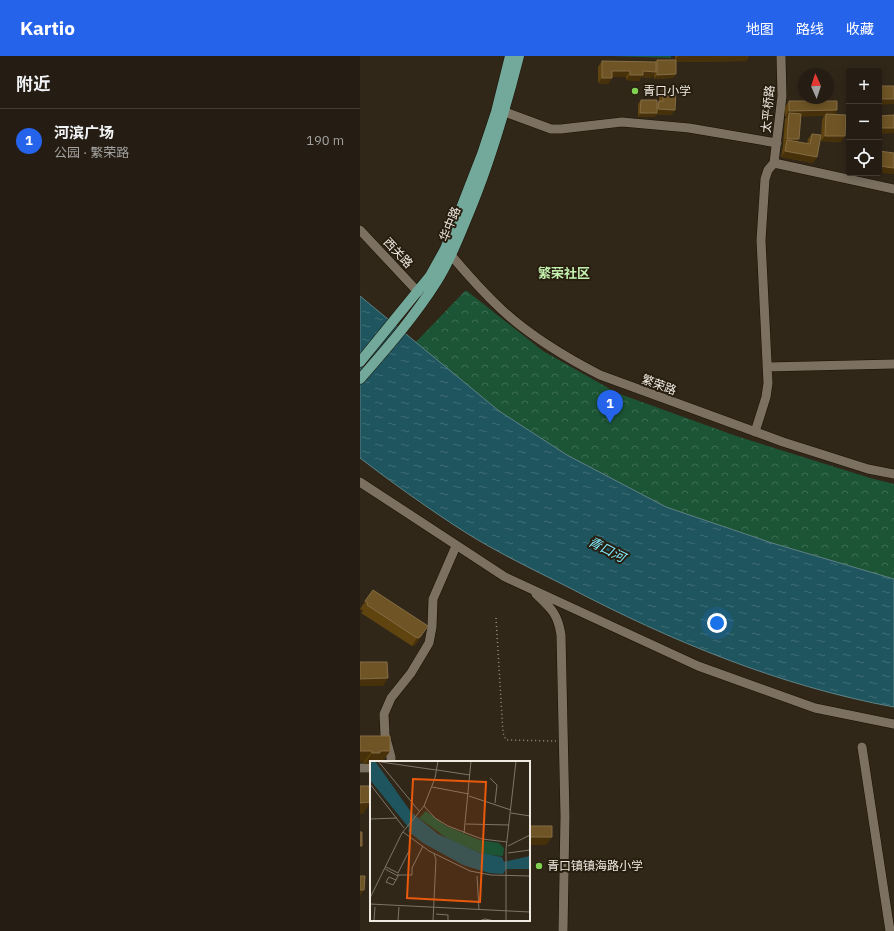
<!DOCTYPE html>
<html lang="zh">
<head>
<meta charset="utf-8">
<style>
	:root { --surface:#251d13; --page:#2d261c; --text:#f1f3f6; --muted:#a3a2a0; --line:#423b33; --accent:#2563eb }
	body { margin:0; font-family:"IBM Plex Sans","Noto Sans SC",sans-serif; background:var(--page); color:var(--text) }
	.controls { position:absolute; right:12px; top:12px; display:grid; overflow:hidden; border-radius:4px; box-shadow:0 2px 10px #0003 }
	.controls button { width:36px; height:36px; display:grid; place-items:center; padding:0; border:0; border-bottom:1px solid var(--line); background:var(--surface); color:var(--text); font:20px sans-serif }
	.compass { position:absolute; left:438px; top:12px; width:36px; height:36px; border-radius:50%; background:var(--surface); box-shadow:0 2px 10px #0003; rotate:357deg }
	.you { position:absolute; left:357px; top:567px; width:14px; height:14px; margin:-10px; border:3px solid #fff; border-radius:50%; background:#1a73e8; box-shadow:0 0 0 6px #1a73e833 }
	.badge { display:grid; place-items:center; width:26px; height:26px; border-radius:50%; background:var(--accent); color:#fff; font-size:13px; font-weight:700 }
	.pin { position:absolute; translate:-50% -33px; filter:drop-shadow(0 1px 2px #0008) }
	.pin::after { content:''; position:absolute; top:21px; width:14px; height:12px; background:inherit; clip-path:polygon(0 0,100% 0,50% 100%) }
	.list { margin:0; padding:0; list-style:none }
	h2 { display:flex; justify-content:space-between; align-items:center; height:52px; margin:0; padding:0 16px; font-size:17px }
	h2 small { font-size:13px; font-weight:400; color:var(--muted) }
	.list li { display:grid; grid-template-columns:26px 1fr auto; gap:12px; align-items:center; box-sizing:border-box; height:64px; padding:0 16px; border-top:1px solid var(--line) }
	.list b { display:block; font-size:15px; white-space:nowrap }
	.list p { margin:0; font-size:13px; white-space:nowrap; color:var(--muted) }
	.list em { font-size:13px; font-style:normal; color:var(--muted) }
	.icon { flex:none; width:22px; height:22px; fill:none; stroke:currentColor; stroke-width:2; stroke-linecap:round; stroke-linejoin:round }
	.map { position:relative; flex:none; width:534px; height:875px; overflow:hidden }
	header { display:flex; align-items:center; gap:24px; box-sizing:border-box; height:56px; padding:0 20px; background:var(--accent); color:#fff }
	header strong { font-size:19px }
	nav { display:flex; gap:22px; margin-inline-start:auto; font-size:14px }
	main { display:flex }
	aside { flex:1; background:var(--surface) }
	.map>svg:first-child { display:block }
	.forest { fill:url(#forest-crowns) }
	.pitch { fill:#1c5536 }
	.water { fill:url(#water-ripples); stroke:#5e8285 }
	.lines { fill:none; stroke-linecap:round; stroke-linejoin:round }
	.minor-casing { stroke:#191004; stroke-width:10 }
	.major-casing { stroke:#191004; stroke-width:11 }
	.path { stroke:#978f84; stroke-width:1.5; stroke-dasharray:1 3; stroke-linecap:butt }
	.minor { stroke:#7c7161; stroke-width:9 }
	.major { stroke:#72a99b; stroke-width:10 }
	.wall { fill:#604410 }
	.shaded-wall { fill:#47310a }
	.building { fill:#6f5526; stroke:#846d44 }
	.poi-dot { fill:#80d051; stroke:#271e10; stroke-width:1.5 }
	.labels { text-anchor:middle; stroke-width:4; stroke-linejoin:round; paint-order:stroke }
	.poi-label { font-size:12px; fill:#f0eae1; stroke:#271e10; text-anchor:start }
	.street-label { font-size:12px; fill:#f0eae1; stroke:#271e10 }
	.neighbourhood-label { font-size:13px; font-weight:bold; fill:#c4f1af; stroke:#271e10 }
	.water-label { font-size:13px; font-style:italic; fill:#81ebff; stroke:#271e10 }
	.inset-road { fill:none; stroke:#7d7569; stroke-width:1 }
	.view { fill:#e8590c; fill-opacity:0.15; stroke:#e8590c; stroke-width:2 }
	.inset-edge { fill:none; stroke:#f0eae1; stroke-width:2 }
</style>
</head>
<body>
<header>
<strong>Kartio</strong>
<nav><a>地图</a><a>路线</a><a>收藏</a></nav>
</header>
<main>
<aside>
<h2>附近<small></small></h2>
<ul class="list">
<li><span class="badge">1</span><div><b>河滨广场</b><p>公园 · 繁荣路</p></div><em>190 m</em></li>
</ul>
</aside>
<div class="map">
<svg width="534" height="875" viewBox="0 0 534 875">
	<defs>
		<pattern id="forest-crowns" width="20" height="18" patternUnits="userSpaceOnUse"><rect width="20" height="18" fill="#1c5536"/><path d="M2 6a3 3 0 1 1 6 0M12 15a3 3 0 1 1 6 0" fill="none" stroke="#3d6e53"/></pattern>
		<pattern id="water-ripples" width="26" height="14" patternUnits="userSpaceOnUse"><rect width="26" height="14" fill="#1f555e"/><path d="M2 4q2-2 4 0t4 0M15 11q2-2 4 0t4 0" fill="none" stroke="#406e75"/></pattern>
	</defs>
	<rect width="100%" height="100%" fill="#312719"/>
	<path class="forest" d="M105,235h2l76,60 74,42 119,43 134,42 24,6v95l-122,-36 -106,-36 -99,-52 -68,-44 -84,-68z"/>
	<path class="pitch" d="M250,0h61v2z"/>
	<path class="water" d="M0,240l139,115 68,44 99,52 106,36 122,36v128c-114,-21 -223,-66 -326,-120 -38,-19 -78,-38 -114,-62 -32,-21 -64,-44 -94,-67z"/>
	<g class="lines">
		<g class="minor-casing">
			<path id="minor" d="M145,56l46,17h10l61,-7 67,6 88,15
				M414,107l120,26
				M414,107l8,-67 -1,-40
				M0,174l58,62
				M91,199c16,19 32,37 50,54 29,27 64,48 99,66l183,67 85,27 26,5
				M407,311l127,-3
				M395,376l11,-35 2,-14 -7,-143 4,-61 3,-9 6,-7
				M0,426l145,95 193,89 117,42 79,16
				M176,538c15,14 22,20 25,41l4,181 -2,115
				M502,691l28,184
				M31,706v-5l-6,-22 -1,-21 7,-16 20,-25 18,-30 3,-16 1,-28 23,-53
				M0,712h11"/>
		</g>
		<g class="major-casing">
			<path id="major" d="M0,306l70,-86 15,-27 37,-95 14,-42 14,-56
				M0,323c27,-31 55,-63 77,-98 13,-20 22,-44 31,-66 22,-52 37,-104 51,-159"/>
		</g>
		<path class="path" d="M136,562l7,115 3,7 50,1"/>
		<use href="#minor" class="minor"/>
		<use href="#major" class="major"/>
	</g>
	<path class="wall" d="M315,0h74l-3,5 -66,1 -4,-1v13l-3,4 -19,1v-5l-2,4 -11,-1 -2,4 -13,-1v-3h-14l-4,7 -10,-1v-16l4,-6 53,1 2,-2h18z
		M303,33l12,21 -4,5h-15l-2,2h-16v-13l3,-4 16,3 2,-2v-6z
		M429,45l48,9 -3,5 7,27 -20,-1 1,-21 2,-4h-23l-4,26 10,2 1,-5 4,-5 1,29 -32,-6 2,-11v-1l2,-26 2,-2h-2v-10z
		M13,534l55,36 -13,19 -3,1 -51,-33 2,-2 -3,-2z
		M0,680l30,15 -8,11h-11v2h-7z"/>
	<path class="shaded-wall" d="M318,0h71l-3,5 -66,1 -5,-2z
		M252,15h18l-4,6h-18z
		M283,15l13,1 -4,6 -11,-1 -2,4 -13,-1 4,-5z
		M316,18l-3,4 -19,1 3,-4z
		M242,22h10l-4,6 -10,-1z
		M519,43h15v5l-15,1z
		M298,53l17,1 -4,5h-15l-2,2h-16l2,-4h15z
		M477,54l-4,6 -7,-2 -2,2 -35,1v-4l-2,4h-2l4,-6z
		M519,72h15v5l-15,1z
		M465,80h20l-4,6 -20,-1z
		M427,83h12l-4,6 -8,-5 -4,5z
		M425,95l32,6 -4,6 -32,-6z
		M519,110l15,2v6l-15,-1z
		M60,581l-5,8 -3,1 5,-8z
		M28,622l-5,8h-23v-7z
		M0,695h12l-8,11h-4z
		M20,695h10l-8,11h-11v2h-7l8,-11z
		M11,746l-8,12h-3v-11z
		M169,781h23l-6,8h-17z
		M0,834h4l-4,6z"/>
	<path class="building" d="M297,4h19v14l-19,1z
		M242,5l54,1v10l-13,-1v4h-13v-4h-18v7h-10z
		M519,30h15v13h-15z
		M303,33h13l-1,21 -17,-1 1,-8h4z
		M281,44h16v13h-17z
		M429,45h48v9l-48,1z
		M429,57l12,1 -2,25h-12z
		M466,58l20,1 -1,21h-20z
		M534,59v13h-15v-12z
		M452,78l9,1 -4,22 -32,-6 2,-11 23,4z
		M519,95l15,2v15l-15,-2z
		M13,534l55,36 -8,11 -3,1 -50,-33 1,-2 -3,-2z
		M0,606h27l1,16 -28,1z
		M0,680h30v15h-10v2h-8v-2h-12z
		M0,730h9l2,16 -11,1z
		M169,770h23v11h-23z
		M0,776h2v14h-2z
		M0,820h5l-1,14h-4z"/>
	<g class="poi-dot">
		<circle cx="275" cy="35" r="4"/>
		<circle cx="179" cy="810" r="4"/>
	</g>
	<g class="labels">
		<g class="poi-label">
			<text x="283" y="39">青口小学</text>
			<text x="187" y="814">青口镇镇海路小学</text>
		</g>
		<g class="street-label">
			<text transform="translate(408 53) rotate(-85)" y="4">太平桥路</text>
			<text transform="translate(90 168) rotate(-68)" y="4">华中路</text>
			<text transform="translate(38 197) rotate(47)" y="4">西关路</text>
			<text transform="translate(299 329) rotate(20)" y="4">繁荣路</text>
		</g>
		<g class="neighbourhood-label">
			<text x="204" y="222">繁荣社区</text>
		</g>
		<g class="water-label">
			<text transform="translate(247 493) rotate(27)" y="5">青口河</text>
		</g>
	</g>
	<g transform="translate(10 705)">
		<rect width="160" height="160" fill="#312719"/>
		<path d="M56,50l20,15 34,14 19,3 5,5 -1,8 -17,-1 -34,-13 -33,-24z" fill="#1c5536"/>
		<path d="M0,0h5l36,51 27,22 42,19 22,4 2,5 26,-6v13h-24l-3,5 -14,-1 -26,-8 -40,-22 -15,-12 1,-3 -39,-48z" fill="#1f555e"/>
		<path class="inset-road" d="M8,0l41,50M11,1l55,8M67,9l33,5M120,17l7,7 -2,18M0,23l34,44M62,26l37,7M99,35l42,14M54,45l11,12 13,8 34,13 25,3M141,52l19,3M0,58l27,-1M96,63l43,1M33,71l26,19 41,20 21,4 39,1M94,72l7,-72M138,85l22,-11M138,92l22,-3M16,106l12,6 11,-22M15,108l13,7M28,114h14v-7l11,-22M107,115l2,34M26,119l-7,-3 -3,5 7,3 3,-5 2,-4v-2M0,137l32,-65 22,-27 11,-28 3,-17M0,143l160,8M66,153l12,1v6M4,160l1,-14M28,160l1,-14M63,160l3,-62 -2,-5M109,160l6,-2 10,2M136,160v-72l10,-88"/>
		<path class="view" d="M43,18l73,3 -6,120 -73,-4z"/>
		<rect width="160" height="160" class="inset-edge"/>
	</g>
</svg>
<div class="controls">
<button>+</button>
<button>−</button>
<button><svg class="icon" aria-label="locate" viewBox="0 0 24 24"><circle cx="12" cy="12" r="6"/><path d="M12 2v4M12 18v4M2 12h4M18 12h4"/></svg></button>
</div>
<svg class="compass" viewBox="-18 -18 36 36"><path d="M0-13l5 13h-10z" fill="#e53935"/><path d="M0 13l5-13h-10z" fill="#a3a2a0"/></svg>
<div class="you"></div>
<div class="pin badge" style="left:250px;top:367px">1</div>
</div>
</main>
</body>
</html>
